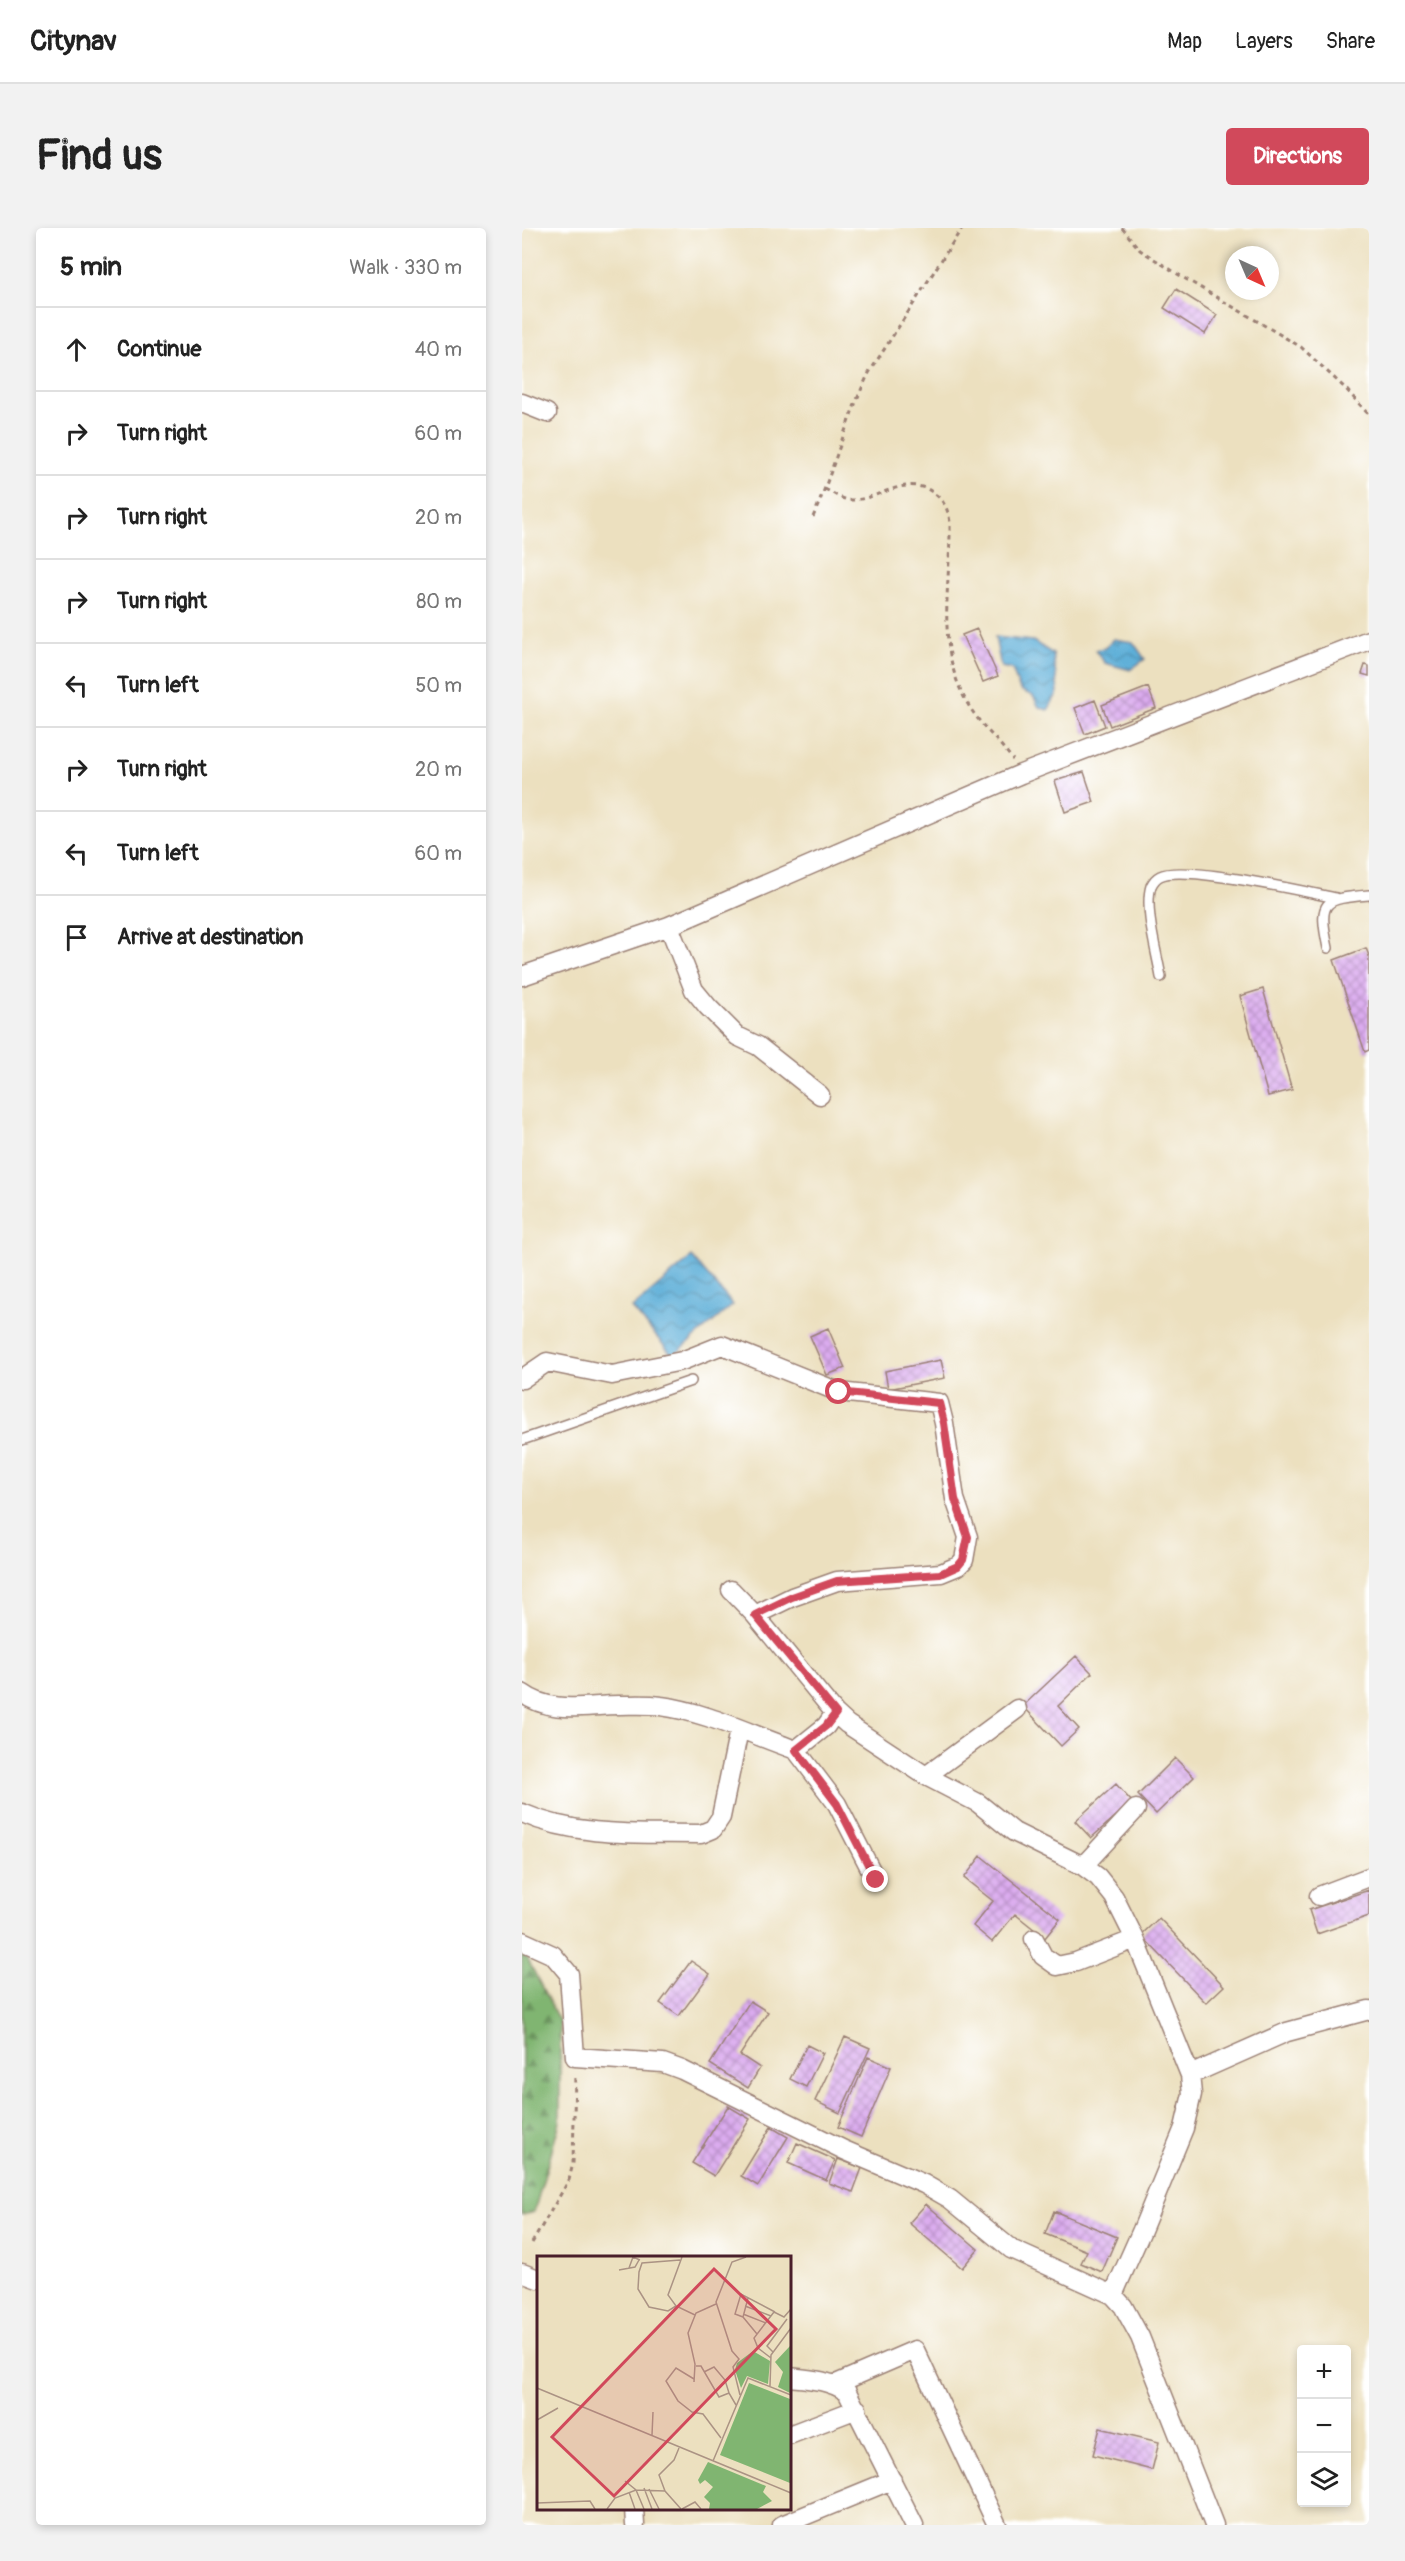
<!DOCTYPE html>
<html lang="en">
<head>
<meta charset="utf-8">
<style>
	:root { --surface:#fff; --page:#f2f2f2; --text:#222; --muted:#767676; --line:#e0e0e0; --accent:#d1495b }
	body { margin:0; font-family:Pangolin,sans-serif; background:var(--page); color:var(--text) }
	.controls { position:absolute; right:18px; bottom:18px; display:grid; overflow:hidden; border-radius:6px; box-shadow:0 3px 9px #0003 }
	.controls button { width:54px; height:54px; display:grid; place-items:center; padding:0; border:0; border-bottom:2px solid var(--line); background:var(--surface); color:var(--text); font:30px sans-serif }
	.compass { position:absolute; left:703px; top:18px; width:54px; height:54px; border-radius:50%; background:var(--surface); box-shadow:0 3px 9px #0003; rotate:136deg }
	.stop { position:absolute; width:18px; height:18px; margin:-14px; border:4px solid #d1495b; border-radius:50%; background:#fff }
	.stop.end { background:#d1495b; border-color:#fff; box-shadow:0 2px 6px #0008 }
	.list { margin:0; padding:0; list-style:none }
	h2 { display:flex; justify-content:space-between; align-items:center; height:78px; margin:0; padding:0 24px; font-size:26px }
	h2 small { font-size:20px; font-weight:400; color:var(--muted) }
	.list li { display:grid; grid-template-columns:39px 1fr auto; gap:18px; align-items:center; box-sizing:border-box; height:84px; padding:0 24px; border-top:2px solid var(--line) }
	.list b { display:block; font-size:22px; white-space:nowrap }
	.list em { font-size:20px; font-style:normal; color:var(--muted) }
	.icon { flex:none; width:33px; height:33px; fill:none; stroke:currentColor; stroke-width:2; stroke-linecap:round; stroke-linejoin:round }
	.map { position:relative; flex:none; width:847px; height:2297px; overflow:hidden; border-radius:6px }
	header { display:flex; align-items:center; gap:36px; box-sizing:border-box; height:84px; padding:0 30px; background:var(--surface); border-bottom:2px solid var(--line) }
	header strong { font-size:28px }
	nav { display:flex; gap:33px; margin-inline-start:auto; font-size:21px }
	.intro { display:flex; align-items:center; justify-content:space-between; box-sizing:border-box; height:144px; padding:0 36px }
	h1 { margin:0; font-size:42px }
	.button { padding:15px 27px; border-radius:6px; background:var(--accent); color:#fff; font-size:21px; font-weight:700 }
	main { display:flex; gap:36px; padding:0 36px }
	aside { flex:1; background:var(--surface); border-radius:6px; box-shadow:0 3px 9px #0003 }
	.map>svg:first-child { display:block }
	.forest { fill:url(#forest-firs); stroke:#656a4e; stroke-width:1.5 }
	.water { fill:url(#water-waves); stroke:#546782; stroke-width:1.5 }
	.building { fill:url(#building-cross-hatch) }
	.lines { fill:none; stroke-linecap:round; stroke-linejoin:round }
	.lane-casing { stroke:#9b8075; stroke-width:12 }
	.street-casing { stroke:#9b8075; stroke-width:21 }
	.path { stroke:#9b8075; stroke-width:3; stroke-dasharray:4.5 4.5; stroke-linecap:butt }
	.lane { stroke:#fff; stroke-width:9 }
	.street { stroke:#fff; stroke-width:18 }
	.route { stroke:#d1495b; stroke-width:8 }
	.inset-road { fill:none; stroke:#ab9384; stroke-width:1.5 }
	.view { fill:#d1495b; fill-opacity:0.15; stroke:#d1495b; stroke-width:3 }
	.inset-edge { fill:none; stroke:#4a1f2b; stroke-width:3 }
</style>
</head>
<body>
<header>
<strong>Citynav</strong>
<nav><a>Map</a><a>Layers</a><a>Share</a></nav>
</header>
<div class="intro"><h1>Find us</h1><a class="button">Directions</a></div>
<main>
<aside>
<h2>5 min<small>Walk · 330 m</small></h2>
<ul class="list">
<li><svg class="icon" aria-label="ahead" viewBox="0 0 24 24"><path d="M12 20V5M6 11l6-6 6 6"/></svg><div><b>Continue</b></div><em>40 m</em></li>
<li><svg class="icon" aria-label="right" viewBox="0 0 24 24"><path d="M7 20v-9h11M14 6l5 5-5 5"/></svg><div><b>Turn right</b></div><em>60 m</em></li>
<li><svg class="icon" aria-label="right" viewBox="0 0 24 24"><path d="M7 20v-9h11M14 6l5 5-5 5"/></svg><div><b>Turn right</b></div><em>20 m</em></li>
<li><svg class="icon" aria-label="right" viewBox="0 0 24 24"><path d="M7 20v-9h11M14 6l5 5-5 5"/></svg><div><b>Turn right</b></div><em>80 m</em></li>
<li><svg class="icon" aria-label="left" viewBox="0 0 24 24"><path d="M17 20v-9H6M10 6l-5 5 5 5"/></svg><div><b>Turn left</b></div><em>50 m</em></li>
<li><svg class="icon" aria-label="right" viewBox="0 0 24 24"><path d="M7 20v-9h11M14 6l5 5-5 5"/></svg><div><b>Turn right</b></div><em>20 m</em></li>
<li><svg class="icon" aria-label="left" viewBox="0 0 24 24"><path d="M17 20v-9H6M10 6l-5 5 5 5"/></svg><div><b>Turn left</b></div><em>60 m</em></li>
<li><svg class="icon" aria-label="arrive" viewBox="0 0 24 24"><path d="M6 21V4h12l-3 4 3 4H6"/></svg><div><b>Arrive at destination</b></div></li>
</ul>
</aside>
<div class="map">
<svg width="847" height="2297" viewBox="0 0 847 2297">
	<defs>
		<pattern id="forest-firs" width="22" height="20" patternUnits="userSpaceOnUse" patternTransform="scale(1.5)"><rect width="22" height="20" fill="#80b571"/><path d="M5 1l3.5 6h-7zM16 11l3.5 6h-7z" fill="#6b935d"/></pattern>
		<pattern id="water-waves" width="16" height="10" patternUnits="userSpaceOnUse" patternTransform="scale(1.5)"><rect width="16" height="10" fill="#5dafd8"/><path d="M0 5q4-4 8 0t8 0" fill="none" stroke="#4f8eaf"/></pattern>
		<pattern id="building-cross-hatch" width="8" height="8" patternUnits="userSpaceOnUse" patternTransform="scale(1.5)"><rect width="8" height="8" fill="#dbacef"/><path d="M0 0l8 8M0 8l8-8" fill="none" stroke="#b48bc2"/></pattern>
	</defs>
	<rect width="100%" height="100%" fill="#fff"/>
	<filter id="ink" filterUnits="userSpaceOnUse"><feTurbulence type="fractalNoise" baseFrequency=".0167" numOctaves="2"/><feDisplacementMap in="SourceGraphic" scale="12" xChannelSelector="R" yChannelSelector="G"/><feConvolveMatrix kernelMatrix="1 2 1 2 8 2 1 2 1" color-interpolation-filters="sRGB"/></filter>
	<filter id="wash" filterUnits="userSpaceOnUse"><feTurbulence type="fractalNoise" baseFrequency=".008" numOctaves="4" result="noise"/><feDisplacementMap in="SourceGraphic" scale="24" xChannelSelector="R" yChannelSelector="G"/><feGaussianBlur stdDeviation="1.35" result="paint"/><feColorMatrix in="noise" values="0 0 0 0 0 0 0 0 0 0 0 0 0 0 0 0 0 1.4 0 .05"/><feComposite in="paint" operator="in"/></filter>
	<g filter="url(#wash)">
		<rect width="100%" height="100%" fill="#ece0bf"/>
		<path class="forest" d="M0,1727l5,3 33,65v99l-26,90 -12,3z"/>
		<path class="water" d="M473,409l38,4 20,13 5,38 -10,18 -9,-3 -6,-11 -13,-6 -8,-21 -11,-2z
			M592,411l19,3 12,17 -15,11 -25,-7 -10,-13 10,-2z
			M170,1029l41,48 -60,51 -41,-48z"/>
		<g id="blocks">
			<path class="building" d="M654,61l41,26 -12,19 -41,-26z
				M455,401l21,47 -15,6 -21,-47z
				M843,437l4,1v10l-7,-2z
				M626,459l8,21 -46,18 -8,-21z
				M573,472l10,26 -20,8 -10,-26z
				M562,544l10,30 -29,10 -10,-31z
				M844,720l3,8v94l-4,2 -31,-92z
				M741,761l29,101 -24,6 -28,-100z
				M306,1100l17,40 -18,7 -17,-39z
				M419,1132l4,18 -57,11 -3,-18z
				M554,1428l16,17 -34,33 21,23 -18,17 -38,-40z
				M653,1530l19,19 -38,37 -18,-19z
				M594,1556l16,18 -41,36 -16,-17z
				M459,1628l79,63 -15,19 -30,-24 -23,28 -19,-16 20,-25 -29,-23z
				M847,1662v26l-52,18 -8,-24z
				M637,1690l65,68 -18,17 -65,-68z
				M169,1733l19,13 -31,42 -19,-13z
				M228,1773l18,11 -28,43 20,13 -12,20 -38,-24z
				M323,1809l25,11 -30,65 -25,-12z
				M285,1817l16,8 -17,34 -16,-8z
				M346,1829l23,10 -30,70 -23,-10z
				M206,1878l22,13 -36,57 -22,-13z
				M249,1899l17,10 -30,49 -17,-10z
				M275,1915l38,17 -9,20 -38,-17z
				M316,1931l24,9 -9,24 -24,-9z
				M404,1976l52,45 -16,19 -53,-45z
				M532,1983l63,26 -15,35 -21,-9 6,-12 -42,-17z
				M578,2200l59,14 -7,28 -59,-15z"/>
		</g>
	</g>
	<g filter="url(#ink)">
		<use href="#blocks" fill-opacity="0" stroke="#9b8075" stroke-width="1.5"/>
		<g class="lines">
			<g class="lane-casing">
				<path id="lane" d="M806,720c-10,-48 -5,-49 41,-53
					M639,749c-4,-24 -17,-68 -10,-91 2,-4 5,-8 9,-10 23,-12 146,16 176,22
					M0,1212l169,-59"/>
			</g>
			<g class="street-casing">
				<path id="street" d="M0,175l25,10
					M147,698l25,64 14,17 29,29 21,10 62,49
					M0,748l147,-50 352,-152 348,-134
					M0,1151l25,-17 65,13 70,-14 40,-16 117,47 100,11 5,20 11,76 13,38 -4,23 -6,6 -17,7 -104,8 -45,16 -37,18
					M209,1362l24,25 80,98 12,11 79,52 52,27 36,29 69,34 15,11 16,20 21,42 55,136 2,19 -8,34 -42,102 -29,65
					M0,1465c30,22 63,12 97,12 14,0 29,-1 42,1 46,6 91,29 135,44l30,-24 9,-13
					M274,1522l41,54 39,76
					M404,1548l91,-67
					M0,1585c57,25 119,20 179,21l12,-5 8,-12 18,-87
					M561,1638l53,-57
					M797,1668l50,-19
					M512,1711l9,17 14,10 19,-4 59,-23
					M0,1713l31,14 16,19 6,83 88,6 19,7 162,80 80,34 26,15 61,50 102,46 10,11 17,31 74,188
					M668,1847l97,-43 82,-22
					M0,2045l16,6
					M267,2149c21,2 41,3 58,15l67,133
					M314,2156l79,-34 82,175
					M267,2207l68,-26
					M112,2280l1,17
					M260,2297l110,-45"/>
			</g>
			<path class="path" d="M600,0l18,22 44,28 117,69 45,42 23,26
				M303,261c8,4 17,11 26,11 29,0 56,-28 84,-6 10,8 13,16 15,28 1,64 -16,126 19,184 12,20 30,35 44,54
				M291,289c21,-47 33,-98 56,-144l93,-145
				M10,2015l37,-63 4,-17 2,-89"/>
			<use href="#lane" class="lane"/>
			<use href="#street" class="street"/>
		</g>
	</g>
	<g class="lines" filter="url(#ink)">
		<path class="route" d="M317,1164l100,11 5,20 11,76 13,38 -5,23 -5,6 -18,8 -103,7 -45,16 -37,18 81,98 -10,13 -30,24 41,54 39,76"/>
	</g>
	<g transform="translate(15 2028)">
		<rect width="254" height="254" fill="#ece0bf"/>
		<path d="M253,90v47l-12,-6 5,-15 -8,-10zM216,95l17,10 -2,23 -21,-8 -6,12 -6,-18 2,-7zM212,127l41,16v84l-70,-28zM171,206l58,24 -3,6 9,9 -15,8h-48l1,-6 -6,-6 9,-10 -8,-7 -5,4 -2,-4z" fill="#80b571"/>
		<path class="inset-road" d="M145,1l-14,38 8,11 19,9M92,12l4,-11 7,3M82,14l16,-3 4,-7M211,42l-5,19 14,17M139,50l-8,5 -19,-4 -11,-18 1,-17 3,-9 38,-3M208,50l26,10M206,58l23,9M206,61l-8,-3 6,-20 34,18M236,96l-6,-6 20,-27M234,102l-13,-10 -4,-10 20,-26 10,5 7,-8M159,110h5l18,31 10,-4 7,12M167,116l10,-5 11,13 4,13M157,123l-18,-11 -10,13 12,20 14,11 11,2 18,24M157,126l1,-18 -7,-31 8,-20 20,-9M233,130l1,-31 20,-27M0,132l254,105M203,139l-7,-28 6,-8 -7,-8 -16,-49 16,-40 14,-5M0,164l21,-12M115,179l1,-23M142,192l-5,12 -15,15 6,16 16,18M176,205l35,-83 43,17M88,225l11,9 8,19M107,232l8,21M112,233l10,20M92,236l6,17M0,247l53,-2 5,8M70,253l8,-11 21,-8 29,1M145,253l13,-7 6,7"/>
		<path class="view" d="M177,13l62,60 -162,167 -62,-59z"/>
		<rect width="254" height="254" class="inset-edge"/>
	</g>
</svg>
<div class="controls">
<button>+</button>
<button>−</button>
<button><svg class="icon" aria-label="layers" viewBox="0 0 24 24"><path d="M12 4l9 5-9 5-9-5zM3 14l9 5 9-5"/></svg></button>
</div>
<svg class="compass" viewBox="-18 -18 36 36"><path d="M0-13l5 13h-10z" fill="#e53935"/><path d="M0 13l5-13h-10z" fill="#767676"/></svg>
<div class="stop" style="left:317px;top:1164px"></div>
<div class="stop end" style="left:354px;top:1652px"></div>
</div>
</main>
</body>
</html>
